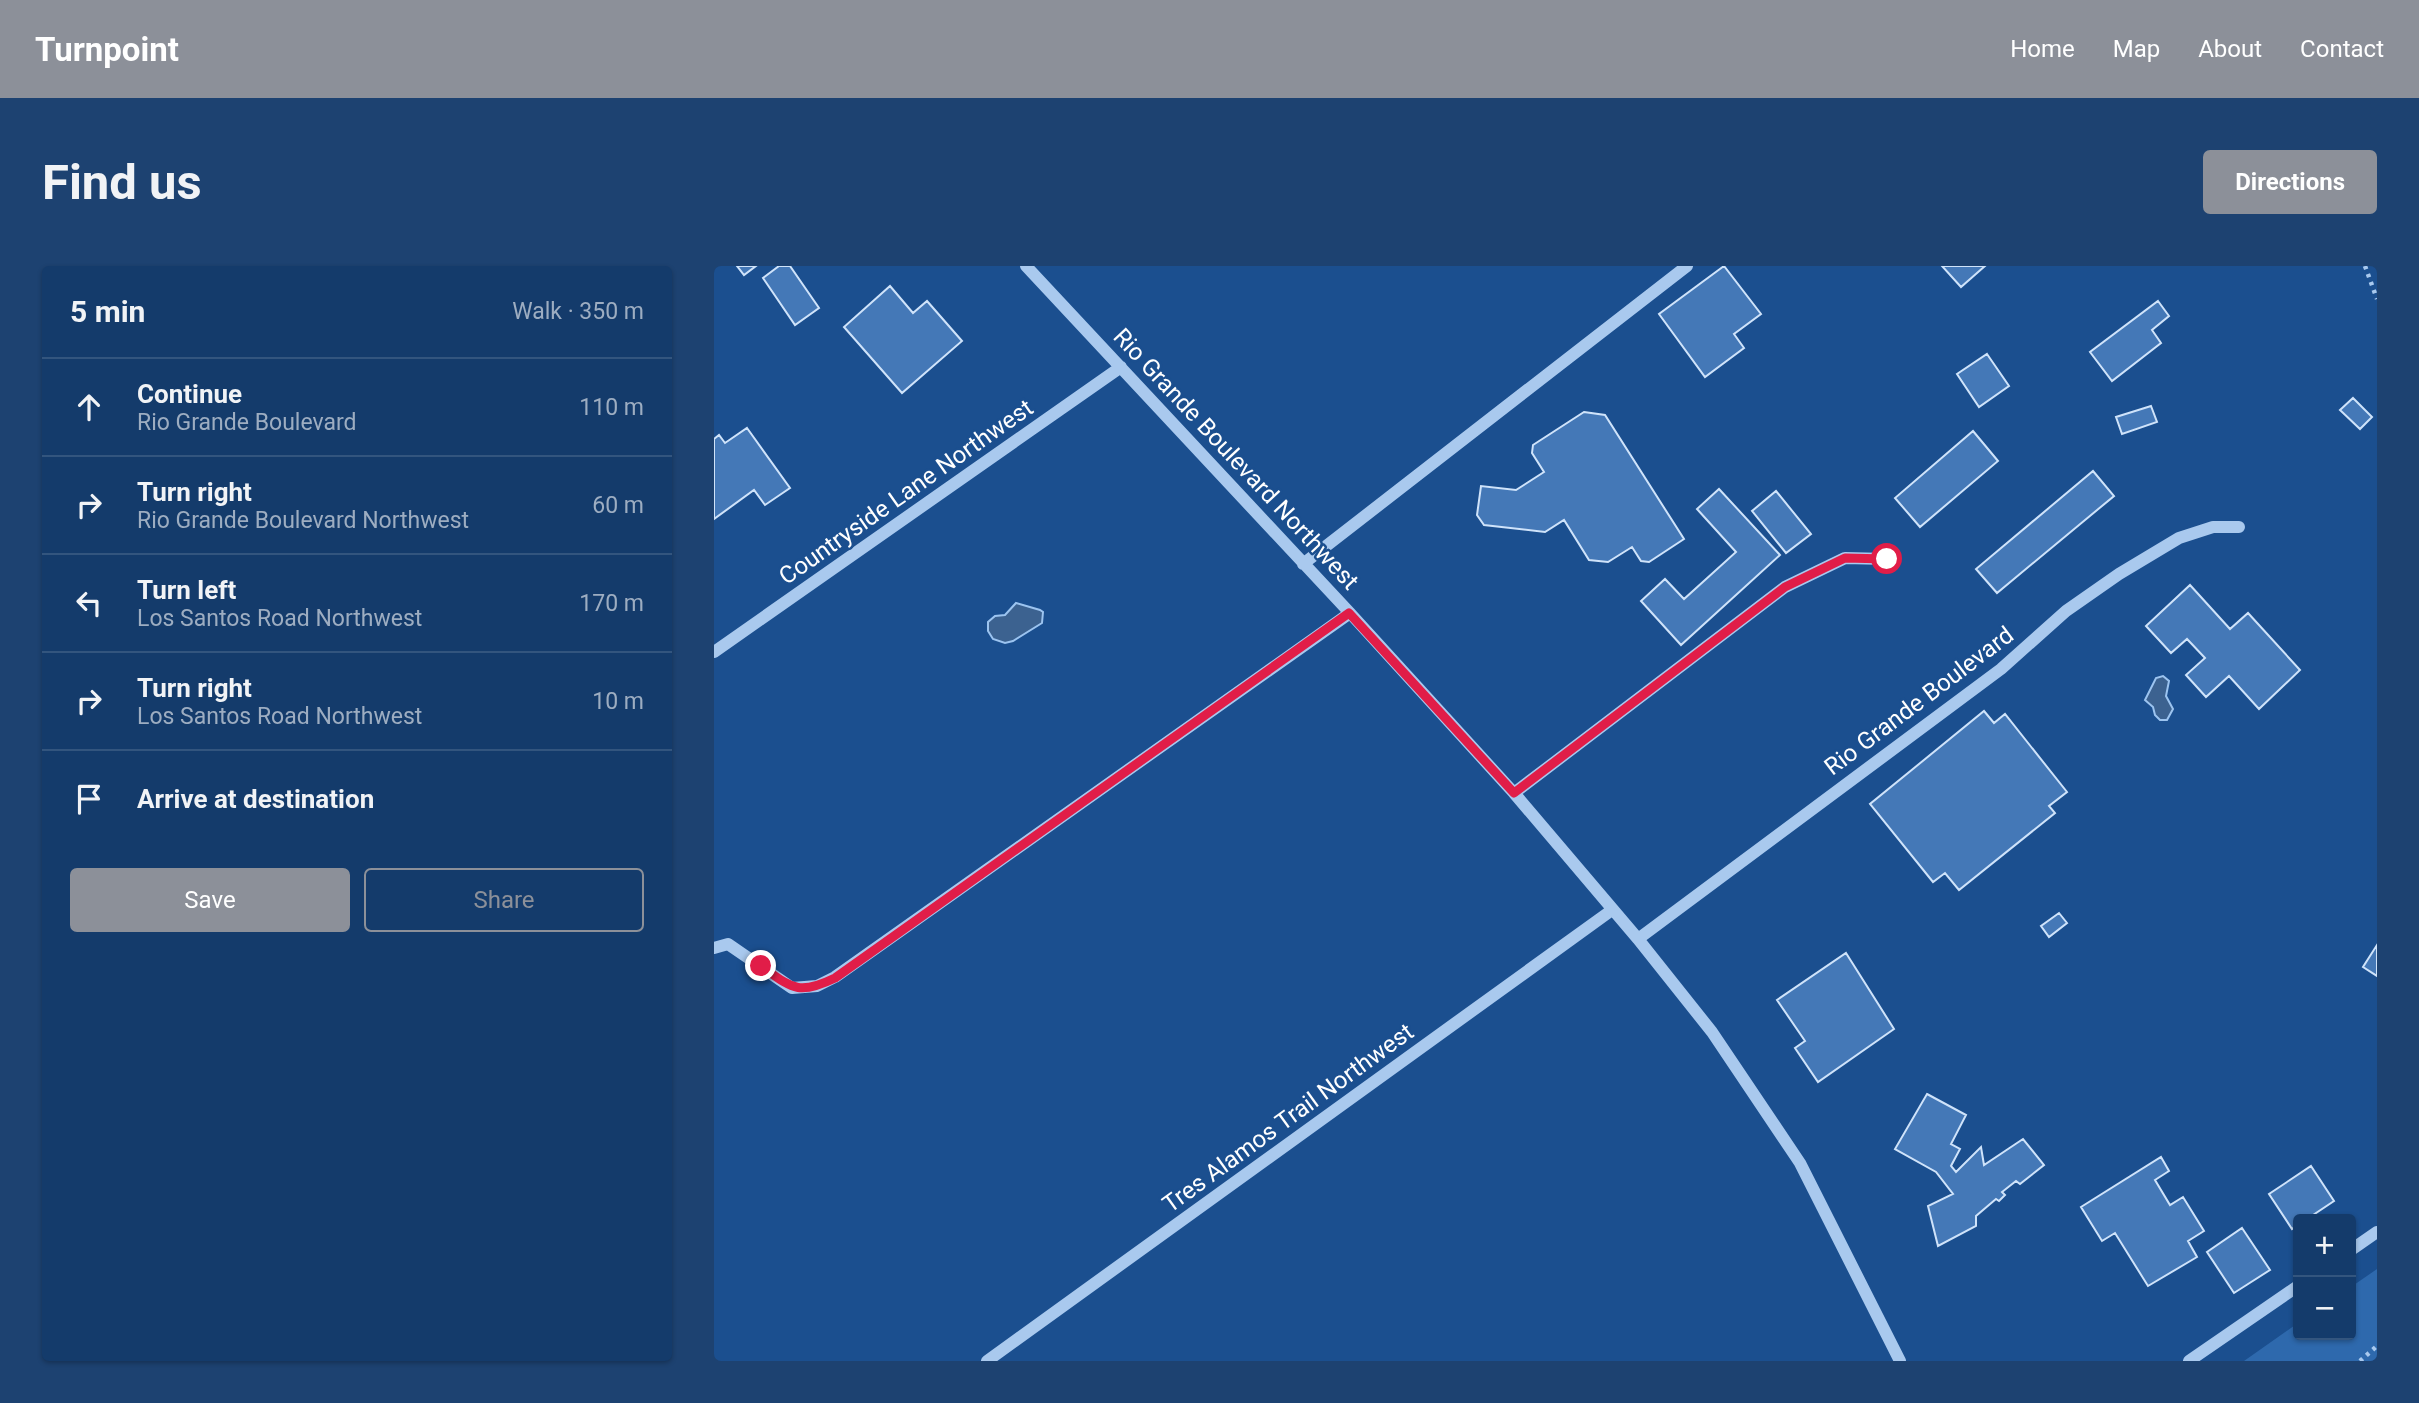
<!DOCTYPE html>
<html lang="en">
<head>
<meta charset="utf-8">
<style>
	:root { --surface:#143b6b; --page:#1d4271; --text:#f1f3f6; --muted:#9dadc1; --line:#33557e; --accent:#8c9099 }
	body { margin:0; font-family:Roboto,sans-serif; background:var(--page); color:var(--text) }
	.controls { position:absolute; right:21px; bottom:21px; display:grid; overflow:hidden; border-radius:7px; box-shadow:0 2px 5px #0004 }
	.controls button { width:63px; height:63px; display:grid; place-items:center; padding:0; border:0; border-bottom:2px solid var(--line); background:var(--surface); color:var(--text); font:35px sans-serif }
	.stop { position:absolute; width:21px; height:21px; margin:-16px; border:5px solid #e11d48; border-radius:50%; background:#fff }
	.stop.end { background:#e11d48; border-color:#fff; box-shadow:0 2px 7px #0008 }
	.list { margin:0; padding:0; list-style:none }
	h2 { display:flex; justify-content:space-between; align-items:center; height:91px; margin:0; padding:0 28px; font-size:30px }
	h2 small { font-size:23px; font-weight:400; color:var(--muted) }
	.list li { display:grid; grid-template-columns:46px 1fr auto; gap:21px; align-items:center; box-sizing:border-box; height:98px; padding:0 28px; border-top:2px solid var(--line) }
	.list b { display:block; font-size:26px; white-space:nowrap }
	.list p { margin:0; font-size:23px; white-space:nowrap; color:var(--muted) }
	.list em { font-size:23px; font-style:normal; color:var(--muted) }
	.actions { display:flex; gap:14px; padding:21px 28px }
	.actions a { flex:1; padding:16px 0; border:2px solid var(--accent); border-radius:7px; text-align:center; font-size:24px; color:var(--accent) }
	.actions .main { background:var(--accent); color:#fff }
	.icon { flex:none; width:38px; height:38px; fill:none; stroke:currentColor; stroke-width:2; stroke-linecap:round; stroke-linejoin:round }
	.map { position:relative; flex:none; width:1663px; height:1095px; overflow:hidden; border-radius:7px }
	header { display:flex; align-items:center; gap:42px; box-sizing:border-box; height:98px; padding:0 35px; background:var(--accent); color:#fff }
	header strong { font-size:33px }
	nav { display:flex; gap:38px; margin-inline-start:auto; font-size:24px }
	.intro { display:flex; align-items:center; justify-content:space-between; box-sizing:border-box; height:168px; padding:0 42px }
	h1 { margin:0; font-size:49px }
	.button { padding:18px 32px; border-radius:7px; background:var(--accent); color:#fff; font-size:24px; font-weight:700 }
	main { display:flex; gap:42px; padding:0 42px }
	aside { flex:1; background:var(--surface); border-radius:7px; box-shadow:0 2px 5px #0004 }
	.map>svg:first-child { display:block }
	.green { fill:#2e69ad }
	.water { fill:#3c6290; stroke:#9cc4f0; stroke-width:2 }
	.building { fill:#4478b7; stroke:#cfe3fa; stroke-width:2 }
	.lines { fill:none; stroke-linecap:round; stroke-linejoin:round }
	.path { stroke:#a9c9ee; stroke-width:4.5; stroke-dasharray:3.5 5; stroke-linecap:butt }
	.minor { stroke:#a9c9ee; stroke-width:12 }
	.route { stroke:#e11d48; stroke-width:9 }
	.labels { text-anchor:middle; stroke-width:5; stroke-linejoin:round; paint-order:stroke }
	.street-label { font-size:24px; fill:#fff; stroke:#1b4f8f }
</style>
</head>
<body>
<header>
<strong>Turnpoint</strong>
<nav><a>Home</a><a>Map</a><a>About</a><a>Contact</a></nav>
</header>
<div class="intro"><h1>Find us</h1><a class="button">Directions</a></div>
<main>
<aside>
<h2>5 min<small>Walk · 350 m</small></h2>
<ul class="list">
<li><svg class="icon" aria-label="ahead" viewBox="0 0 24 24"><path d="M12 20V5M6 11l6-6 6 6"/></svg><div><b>Continue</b><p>Rio Grande Boulevard</p></div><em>110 m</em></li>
<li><svg class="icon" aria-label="right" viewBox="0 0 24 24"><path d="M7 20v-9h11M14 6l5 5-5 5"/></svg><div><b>Turn right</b><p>Rio Grande Boulevard Northwest</p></div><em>60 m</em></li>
<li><svg class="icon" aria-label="left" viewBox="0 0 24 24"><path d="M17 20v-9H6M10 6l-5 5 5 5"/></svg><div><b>Turn left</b><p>Los Santos Road Northwest</p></div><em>170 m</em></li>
<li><svg class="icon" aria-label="right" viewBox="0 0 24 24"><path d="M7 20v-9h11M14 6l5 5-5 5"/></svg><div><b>Turn right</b><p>Los Santos Road Northwest</p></div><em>10 m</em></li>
<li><svg class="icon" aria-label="arrive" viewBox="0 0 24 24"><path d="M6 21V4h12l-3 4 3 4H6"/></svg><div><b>Arrive at destination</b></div></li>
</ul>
<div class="actions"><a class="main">Save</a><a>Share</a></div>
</aside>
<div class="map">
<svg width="1663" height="1095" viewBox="0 0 1663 1095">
	<rect width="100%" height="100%" fill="#1b4f8f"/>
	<path class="green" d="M1663,1003v92h-133l54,-38v12h53v-48z"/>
	<path class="water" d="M302,337l24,7 3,2 -1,11 -29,18 -8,2 -12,-4 -5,-8v-9l7,-6 10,-1z
		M1449,410l6,5 -3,15 7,13 -6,11h-7l-5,-5 -2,-8 -8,-7 11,-22z"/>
	<path class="building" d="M23,0h19l-12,9z
		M65,0h11l29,42 -24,17 -32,-47z
		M1010,0l37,48 -27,20 10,14 -39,29 -46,-63z
		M1228,0h43l-24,21z
		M176,20l23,27 14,-12 35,40 -60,52 -58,-66z
		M1444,35l11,15 -17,14 9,13 -49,38 -22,-29z
		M1273,88l22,32 -30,21 -22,-33z
		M1639,132l19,19 -12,12 -20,-19z
		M1437,140l6,16 -35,12 -6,-17z
		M870,146l21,3 79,124 -35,23 -8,-1 -9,-14 -24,15 -19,-2 -25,-40 -19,12 -61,-7 -7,-10 4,-29 35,4 28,-18 -12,-19 1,-8z
		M33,162l43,60 -25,17 -11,-15 -40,29v-80l5,-4 6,8z
		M1259,165l25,30 -78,66 -25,-29z
		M1379,205l21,25 -117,97 -21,-24z
		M1005,223l61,66 -99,90 -40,-44 24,-22 19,20 52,-47 -39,-43z
		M1062,225l35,43 -25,19 -34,-42z
		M1476,319l40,44 18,-16 52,57 -41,39 -30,-33 -23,21 -20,-22 19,-17 -18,-19 -16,14 -25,-27z
		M1270,445l10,12 11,-9 62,78 -18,14 6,7 -96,77 -14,-17 -12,9 -63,-78z
		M1345,647l8,10 -18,14 -8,-11z
		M1663,679v31l-14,-9z
		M1132,687l48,76 -76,53 -23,-34 10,-7 -28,-41z
		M1213,828l39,21 -15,29 9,5 -9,17 5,6 25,-25 3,18 39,-26 21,26 -24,19 -4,-3 -14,11 3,3 -6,6 -3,-2 -20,17v10l-38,20 -10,-40 25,-12 -17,-22 -41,-23z
		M1447,891l8,14 -14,9 15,25 13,-8 21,34 -16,10 9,16 -49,29 -33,-53 -13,8 -21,-34z
		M1597,900l23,35 -27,18h-9v6l-6,4 -23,-35z
		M1528,962l28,42 -36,23 -27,-41z"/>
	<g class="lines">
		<path class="path" d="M1651,0l12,33
			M1646,1095l17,-15"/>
		<path class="minor" d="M312,0l324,347 164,180 124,146 74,93 88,131 100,198
			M589,298l384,-298
			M0,386l407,-285
			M800,527l271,-206 60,-29 42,1
			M924,673l363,-270 65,-58 53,-37 60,-36 34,-11h26
			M0,682l14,-4 64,44 25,-2 18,-9 515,-364
			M1637,984l26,-18
			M273,1095l625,-451
			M1475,1095l109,-75"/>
	</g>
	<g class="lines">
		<path class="route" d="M47,700c31,22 37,30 74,12l514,-365 165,180 271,-206 60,-29 42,1"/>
	</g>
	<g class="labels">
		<g class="street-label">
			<text transform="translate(522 193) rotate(47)" y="8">Rio Grande Boulevard Northwest</text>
			<text transform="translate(192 226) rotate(-35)" y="8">Countryside Lane Northwest</text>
			<text transform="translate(1205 435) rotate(-37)" y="8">Rio Grande Boulevard</text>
			<text transform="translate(574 852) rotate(-36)" y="8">Tres Alamos Trail Northwest</text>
		</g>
	</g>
</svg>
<div class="controls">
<button>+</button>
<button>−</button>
</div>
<div class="stop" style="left:1173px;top:293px"></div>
<div class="stop end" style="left:47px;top:700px"></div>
</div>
</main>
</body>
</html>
